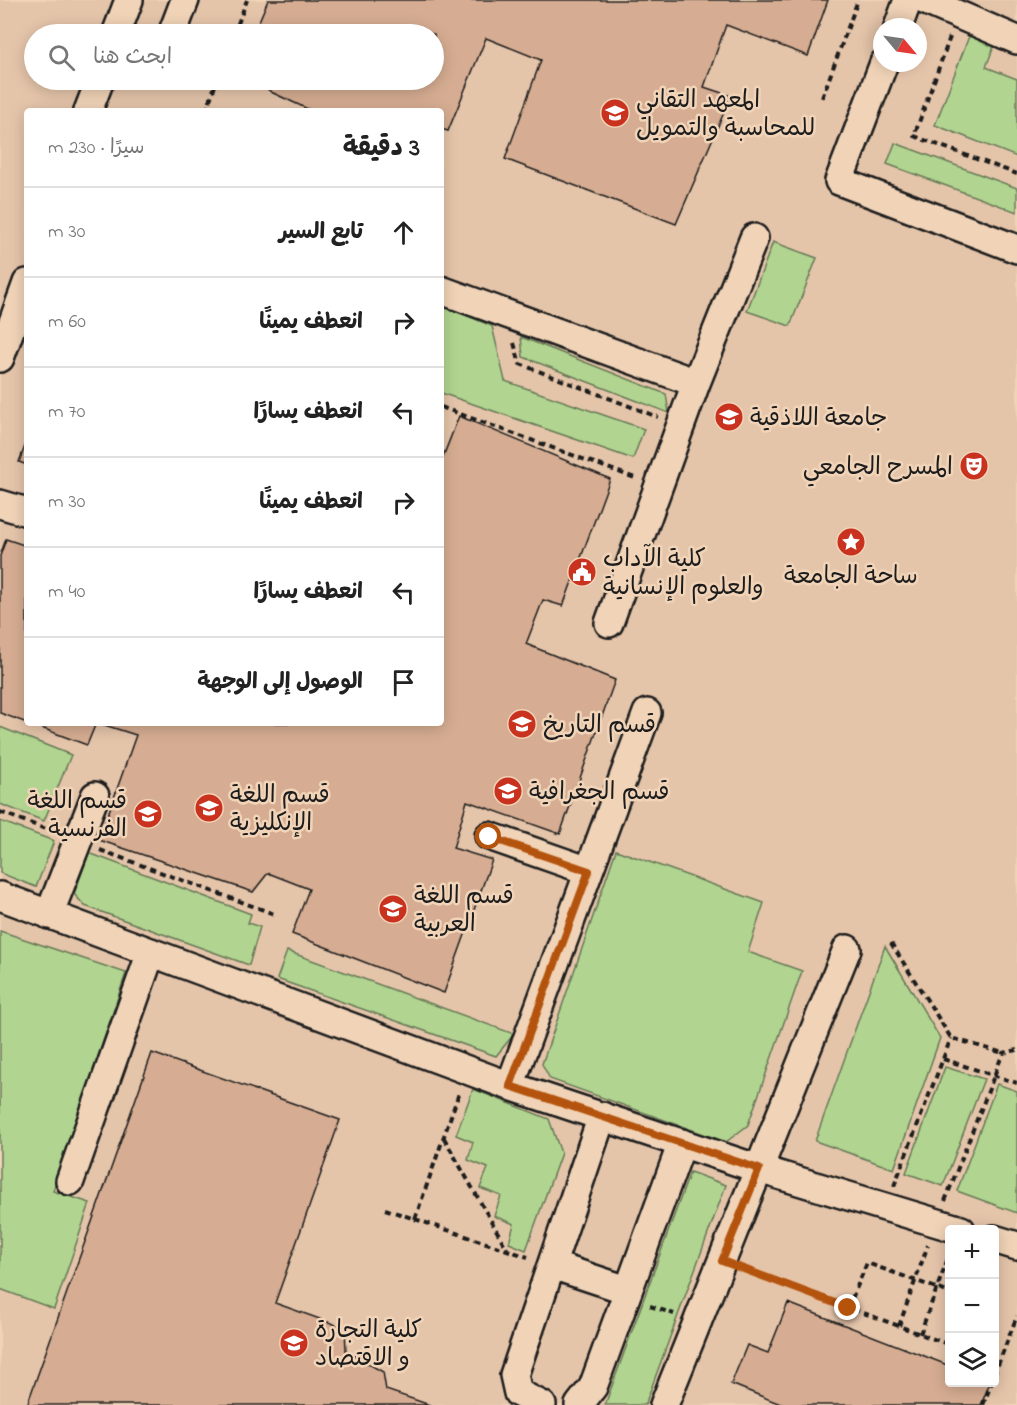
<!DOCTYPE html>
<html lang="ar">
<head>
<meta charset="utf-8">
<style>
	:root { --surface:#fff; --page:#f2f2f2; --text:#222; --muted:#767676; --line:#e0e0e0 }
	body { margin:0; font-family:"Indie Flower","Playpen Sans Arabic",sans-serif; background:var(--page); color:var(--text); direction:rtl }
	.controls { position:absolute; right:18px; bottom:18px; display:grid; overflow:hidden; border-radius:6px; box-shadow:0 3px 15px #0003 }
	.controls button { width:54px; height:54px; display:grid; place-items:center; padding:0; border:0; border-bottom:2px solid var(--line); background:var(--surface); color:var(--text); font:30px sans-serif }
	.compass { position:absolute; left:873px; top:18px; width:54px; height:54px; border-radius:50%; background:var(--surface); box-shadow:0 3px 15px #0003; rotate:119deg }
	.stop { position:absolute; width:18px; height:18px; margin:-14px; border:4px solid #b45309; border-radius:50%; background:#fff }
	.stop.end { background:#b45309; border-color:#fff; box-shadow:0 2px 6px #0008 }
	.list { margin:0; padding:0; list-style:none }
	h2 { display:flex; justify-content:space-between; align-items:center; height:78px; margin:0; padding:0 24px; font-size:26px }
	h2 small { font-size:20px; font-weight:400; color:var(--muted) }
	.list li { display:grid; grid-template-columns:39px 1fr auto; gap:18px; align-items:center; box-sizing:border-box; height:90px; padding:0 24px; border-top:2px solid var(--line) }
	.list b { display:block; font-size:22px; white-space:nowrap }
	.list em { font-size:20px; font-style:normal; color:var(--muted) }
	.icon { flex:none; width:33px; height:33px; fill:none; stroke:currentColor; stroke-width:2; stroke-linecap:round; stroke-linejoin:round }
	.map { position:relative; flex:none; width:1017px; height:1405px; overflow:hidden; direction:ltr }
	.search { position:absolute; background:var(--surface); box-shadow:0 3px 15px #0003; left:24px; top:24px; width:420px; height:66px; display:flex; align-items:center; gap:15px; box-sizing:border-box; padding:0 21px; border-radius:33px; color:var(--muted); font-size:22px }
	.panel { position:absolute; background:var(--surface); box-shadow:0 3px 15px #0003; left:24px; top:108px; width:420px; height:618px; border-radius:6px; direction:rtl }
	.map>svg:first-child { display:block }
	.built { fill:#e5c5aa; fill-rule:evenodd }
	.green { fill:#b1d590; stroke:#667856; stroke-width:1.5 }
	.building { fill:#d6ad92; stroke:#1c1c1c; stroke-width:1.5 }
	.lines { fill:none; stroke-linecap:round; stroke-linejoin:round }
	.minor-casing { stroke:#1c1c1c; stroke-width:32 }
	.path { stroke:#1c1c1c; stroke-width:4; stroke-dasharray:6 4.5; stroke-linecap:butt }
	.minor { stroke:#f1d4b8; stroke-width:27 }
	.route { stroke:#b45309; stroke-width:8 }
	.labels { text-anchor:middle; stroke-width:5; stroke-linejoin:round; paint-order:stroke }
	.poi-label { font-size:24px; fill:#1c1c1c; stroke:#f1d4b8; text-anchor:start }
</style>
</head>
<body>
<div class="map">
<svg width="1017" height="1405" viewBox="0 0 1017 1405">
	<rect width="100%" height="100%" fill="#f1d4b8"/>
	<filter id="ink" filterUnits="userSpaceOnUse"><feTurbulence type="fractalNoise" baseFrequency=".0167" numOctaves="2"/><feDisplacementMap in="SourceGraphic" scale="12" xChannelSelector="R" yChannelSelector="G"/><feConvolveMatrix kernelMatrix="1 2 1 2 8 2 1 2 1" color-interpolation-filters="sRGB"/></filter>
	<g filter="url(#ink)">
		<path class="built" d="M0,0h1017v1405h-1017zM882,27h36v36h-36zM34,34h400v46h-400zM27,111h414v612h-414zM950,1230h44v152h-44z"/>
		<path class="green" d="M971,31l25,10 -10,26 31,12v78l-82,-32z
			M895,143l122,45v24l-130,-48z
			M773,242l44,16 -27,68 -43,-15z
			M441,305l51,21 13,55 139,48 -11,30 -192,-66z
			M521,337l145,57 3,19 -146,-56z
			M0,727l71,28 -27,66 -44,-17z
			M0,821l54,20 -18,46 -36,-14z
			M616,850l148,53 -16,49 54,19 -54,154 -22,17 -176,-63 -8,-15z
			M89,853l162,61 -3,9 12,4 -11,38 -164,-59 -11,-12z
			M0,931l126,42 -73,218 37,12 -36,106 -54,-20z
			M885,946l55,92 -46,131 -79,-28z
			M287,951l227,83 -18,22 -219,-77z
			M945,1067l39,12 -41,107 -37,-13z
			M997,1084l20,7v122l-60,-22z
			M473,1089l76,30 12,34 -35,97 -17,-7 5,-19 -20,-8 7,-20 -21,-8 8,-20 -20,-8 5,-18 -17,-7z
			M690,1172l36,13 -81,220h-40z"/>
		<path class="building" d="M268,0h560l-20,56 -82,-31 -22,62 27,9 -55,128 -171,-65 36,-99 -55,-22 -38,93 -7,-2v-18h-129l-41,-19 -9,-8 2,-4h170v-46h-177l-3,-1z
			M459,416l151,63 -47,127 -20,-6 -17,44 89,36 -55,154 -93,-33 -14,47 39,12 -48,133 -152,-59 17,-45 -41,-16 -15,19 -154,-52 37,-105 -38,-12h343v-261z
			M27,441v24l-8,-3z
			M6,539l21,7v177l-27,-10v-157z
			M28,723h68l-9,22z
			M152,1053l188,67 -65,183 70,25 1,23 37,21 3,18 44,15h-403z
			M788,1303l162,63v16h40l-9,23h-198l-52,-21 16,-39 21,8z"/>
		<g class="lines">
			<g class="minor-casing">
				<path id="minor" d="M924,0l93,40
					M898,27l10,-27
					M116,34l13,-34
					M172,34l13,-34
					M884,63l-45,118 178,68
					M88,111l12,-31
					M441,290l255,93 -87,240
					M0,358l27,-75
					M696,383l58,-145
					M0,504l27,8
					M489,836l100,35
					M0,896l510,190 249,83 202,61
					M49,915l46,-119
					M510,1086l137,-373
					M70,1181l81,-229
					M994,1239l23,7
					M552,1265l75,25
					M542,1405l-24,-12 -4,-18 88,-259
					M579,1405l14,-18 89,-244
					M664,1405l183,-456"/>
			</g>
			<path class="path" d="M234,34l13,-34
				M950,37l-36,99 103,38
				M822,98l36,-98
				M206,111l11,-31
				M514,343l6,21 138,53
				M441,407l194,71
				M0,812l54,20
				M100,850l177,65
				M891,943l60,95 52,15
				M943,1059l74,24
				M444,1138l63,111
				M894,1186l57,-148
				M945,1201l58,-148 14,-3
				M385,1209l143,48
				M415,1219l44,-126
				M745,1269l205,76
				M650,1306l24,8
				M848,1308l19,-45 83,30
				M899,1326l29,-81
				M920,1334l30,-81
				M994,1375l23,-59
				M983,1405l9,-23"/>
			<use href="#minor" class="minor"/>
		</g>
	</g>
	<g class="lines" filter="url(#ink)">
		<path class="route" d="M489,837l100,34 -79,215 249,83 -37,92 126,47"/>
	</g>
	<defs>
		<g id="university-disc" transform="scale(1.5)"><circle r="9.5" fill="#c8321e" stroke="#f1d4b8"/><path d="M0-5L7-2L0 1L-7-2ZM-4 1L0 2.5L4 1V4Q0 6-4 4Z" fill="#fff"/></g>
		<g id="theatre-disc" transform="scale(1.5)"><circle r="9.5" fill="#c8321e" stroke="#f1d4b8"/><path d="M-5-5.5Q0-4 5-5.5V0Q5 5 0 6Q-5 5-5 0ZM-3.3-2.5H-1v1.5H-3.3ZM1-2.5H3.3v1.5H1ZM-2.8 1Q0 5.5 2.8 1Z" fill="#fff"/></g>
		<g id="sight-disc" transform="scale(1.5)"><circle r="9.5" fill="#c8321e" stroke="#f1d4b8"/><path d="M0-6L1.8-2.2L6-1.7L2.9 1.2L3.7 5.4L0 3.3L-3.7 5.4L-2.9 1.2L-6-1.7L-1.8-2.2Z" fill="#fff"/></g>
		<g id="civic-disc" transform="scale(1.5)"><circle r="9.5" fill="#c8321e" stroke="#f1d4b8"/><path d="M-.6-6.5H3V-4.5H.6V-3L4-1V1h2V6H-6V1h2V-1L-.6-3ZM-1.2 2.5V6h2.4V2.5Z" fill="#fff"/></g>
	</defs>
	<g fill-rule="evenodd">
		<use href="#university-disc" x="615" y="113"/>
		<use href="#university-disc" x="729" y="417"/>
		<use href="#theatre-disc" x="974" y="466"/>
		<use href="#sight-disc" x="851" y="542"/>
		<use href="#civic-disc" x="582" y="572"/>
		<use href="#university-disc" x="522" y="724"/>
		<use href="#university-disc" x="508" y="791"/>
		<use href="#university-disc" x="209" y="808"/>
		<use href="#university-disc" x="148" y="814"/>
		<use href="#university-disc" x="393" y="909"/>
		<use href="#university-disc" x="294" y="1343"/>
	</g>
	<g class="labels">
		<g class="poi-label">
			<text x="636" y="107">المعهد التقاني<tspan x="636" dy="28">للمحاسبة والتمويل</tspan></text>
			<text x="750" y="425">جامعة اللاذقية</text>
			<text x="953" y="474" text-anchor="end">المسرح الجامعي</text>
			<text x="603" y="566">كلية الآداب<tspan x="603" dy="28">والعلوم الإنسانية</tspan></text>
			<text x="851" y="583" text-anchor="middle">ساحة الجامعة</text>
			<text x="543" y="732">قسم التاريخ</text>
			<text x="529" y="799">قسم الجغرافية</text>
			<text x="230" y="802">قسم اللغة<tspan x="230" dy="28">الإنكليزية</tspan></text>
			<text x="127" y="808" text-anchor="end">قسم اللغة<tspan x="127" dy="28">الفرنسية</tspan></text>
			<text x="414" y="903">قسم اللغة<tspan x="414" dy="28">العربية</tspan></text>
			<text x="315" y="1337">كلية التجارة<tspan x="315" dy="28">و الاقتصاد</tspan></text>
		</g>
	</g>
</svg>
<div class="controls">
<button>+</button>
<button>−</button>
<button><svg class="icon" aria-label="layers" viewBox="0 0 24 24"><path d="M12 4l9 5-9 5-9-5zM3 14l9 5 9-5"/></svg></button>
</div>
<svg class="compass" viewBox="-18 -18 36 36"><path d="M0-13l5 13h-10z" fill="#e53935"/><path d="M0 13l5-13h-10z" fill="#767676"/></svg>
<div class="stop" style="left:489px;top:837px"></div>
<div class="stop end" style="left:848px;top:1308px"></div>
<div class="search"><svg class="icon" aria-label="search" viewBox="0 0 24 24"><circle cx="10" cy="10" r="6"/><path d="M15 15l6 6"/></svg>ابحث هنا</div>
<section class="panel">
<h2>3 دقيقة<small>سيرًا · 230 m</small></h2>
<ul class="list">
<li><svg class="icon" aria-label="ahead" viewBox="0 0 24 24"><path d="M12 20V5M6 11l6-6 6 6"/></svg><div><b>تابع السير</b></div><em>30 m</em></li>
<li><svg class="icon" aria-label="right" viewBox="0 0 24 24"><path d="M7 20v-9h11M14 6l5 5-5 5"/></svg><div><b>انعطف يمينًا</b></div><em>60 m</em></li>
<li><svg class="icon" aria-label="left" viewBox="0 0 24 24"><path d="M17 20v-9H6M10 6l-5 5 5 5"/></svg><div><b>انعطف يسارًا</b></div><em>70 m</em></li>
<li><svg class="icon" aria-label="right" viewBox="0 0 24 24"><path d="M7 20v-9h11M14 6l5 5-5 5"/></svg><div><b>انعطف يمينًا</b></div><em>30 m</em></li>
<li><svg class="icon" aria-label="left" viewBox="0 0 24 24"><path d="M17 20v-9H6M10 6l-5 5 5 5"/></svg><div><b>انعطف يسارًا</b></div><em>40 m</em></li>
<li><svg class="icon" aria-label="arrive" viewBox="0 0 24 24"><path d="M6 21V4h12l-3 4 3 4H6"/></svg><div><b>الوصول إلى الوجهة</b></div></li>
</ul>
</section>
</div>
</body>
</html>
